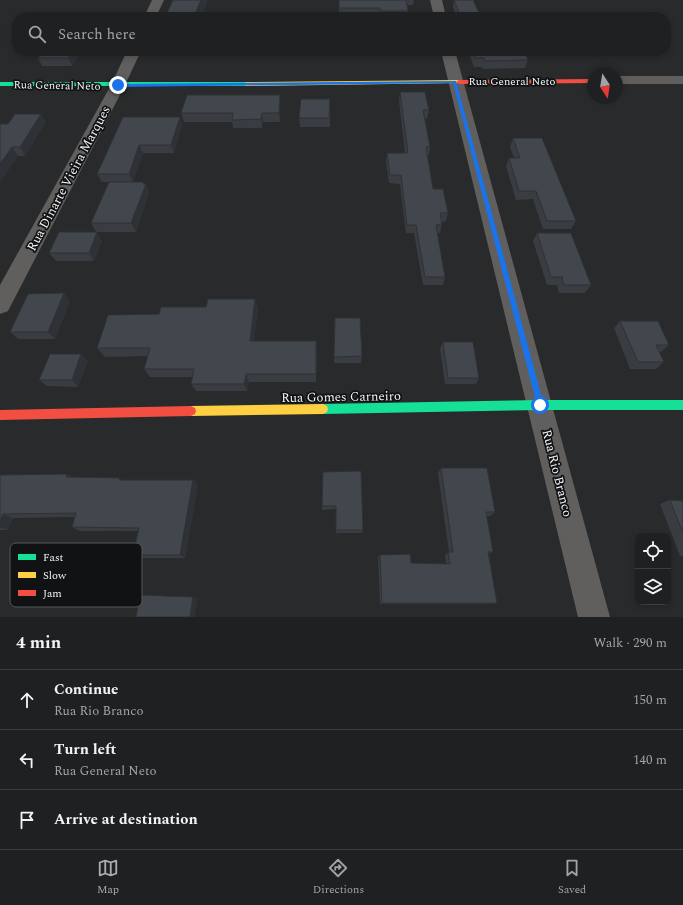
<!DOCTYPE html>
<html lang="en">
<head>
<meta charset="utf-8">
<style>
	:root { --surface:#1e2021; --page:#2b2d2e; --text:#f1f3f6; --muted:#a1a3a5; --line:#3c3e3f; --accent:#abadaf }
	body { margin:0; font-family:Spectral,serif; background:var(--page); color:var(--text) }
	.controls { position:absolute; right:12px; bottom:12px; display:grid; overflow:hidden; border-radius:8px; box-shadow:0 2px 6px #0003 }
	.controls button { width:36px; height:36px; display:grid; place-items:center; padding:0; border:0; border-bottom:1px solid var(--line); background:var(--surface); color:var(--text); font:20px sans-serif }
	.compass { position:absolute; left:587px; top:68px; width:36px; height:36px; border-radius:50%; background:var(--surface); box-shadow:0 2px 6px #0003; rotate:168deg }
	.stop { position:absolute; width:12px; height:12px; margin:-9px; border:3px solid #1a73e8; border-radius:50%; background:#fff }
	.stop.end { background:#1a73e8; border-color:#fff; box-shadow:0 1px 4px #0008 }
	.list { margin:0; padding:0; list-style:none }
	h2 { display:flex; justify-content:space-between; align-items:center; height:52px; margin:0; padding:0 16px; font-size:17px }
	h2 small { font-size:13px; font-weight:400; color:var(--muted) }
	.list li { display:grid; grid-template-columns:26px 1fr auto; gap:12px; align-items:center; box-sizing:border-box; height:60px; padding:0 16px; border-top:1px solid var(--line) }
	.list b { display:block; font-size:15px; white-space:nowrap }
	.list p { margin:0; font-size:13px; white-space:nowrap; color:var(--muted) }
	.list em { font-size:13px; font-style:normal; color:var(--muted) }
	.icon { flex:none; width:22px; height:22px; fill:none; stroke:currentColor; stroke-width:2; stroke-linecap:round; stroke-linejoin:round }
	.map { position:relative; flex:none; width:683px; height:617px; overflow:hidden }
	.search { position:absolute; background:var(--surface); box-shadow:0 2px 6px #0003; left:12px; right:12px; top:12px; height:44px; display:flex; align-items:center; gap:10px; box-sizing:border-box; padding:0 14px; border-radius:16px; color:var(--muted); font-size:15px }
	.sheet { height:232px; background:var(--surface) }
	nav { display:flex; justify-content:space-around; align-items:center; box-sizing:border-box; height:56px; border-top:1px solid var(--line); background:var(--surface); font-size:11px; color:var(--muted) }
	nav a { display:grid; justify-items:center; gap:2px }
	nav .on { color:var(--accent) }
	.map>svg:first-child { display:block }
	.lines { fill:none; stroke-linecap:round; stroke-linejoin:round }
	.street { fill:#605f5e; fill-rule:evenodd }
	.fast { fill:#16e098; fill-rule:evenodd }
	.slow { fill:#ffcf43; fill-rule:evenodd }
	.jam { fill:#f24e42; fill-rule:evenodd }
	.wall { fill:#393d42 }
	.shaded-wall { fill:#2e3236 }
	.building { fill:#42474d; stroke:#2e3236 }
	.route { fill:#1a73e8 }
	.labels { text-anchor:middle; stroke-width:3.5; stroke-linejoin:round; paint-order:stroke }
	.far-street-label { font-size:11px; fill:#f1f3f6; stroke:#101214 }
	.street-label { font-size:13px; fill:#f1f3f6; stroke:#101214 }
	.key { fill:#101214; stroke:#545658; stroke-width:1 }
	.key-label { font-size:11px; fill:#f1f3f6 }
</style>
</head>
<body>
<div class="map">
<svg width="683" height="617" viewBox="0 0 683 617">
	<rect width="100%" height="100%" fill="#282a2c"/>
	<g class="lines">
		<path class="street" d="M152,0h12l-8,17h-12z
			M430,0h12l4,17h-12z
			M127,51h14l-16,34 -117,226 -8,3v-29l111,-200z
			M441,51h14l155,566h-32z
			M617,76h66v8h-66z"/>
		<path class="fast" d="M0,82h246l3,2 -3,2h-246z
			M541,400h142v10h-142l-218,4 -4,-2 -1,-3 1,-3 4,-2z"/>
		<path class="slow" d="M459,80l3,2 -1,1 -215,3 -3,-2 3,-2z
			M323,404l4,2 1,3 -1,3 -4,2 -132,2 -4,-2 -1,-3 1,-3 4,-2z"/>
		<path class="jam" d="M593,79v4l-134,1 -3,-2 3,-2z
			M191,406l4,2 1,3 -1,3 -4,2 -191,4v-10z"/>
	</g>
	<path class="wall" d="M339,0h75l-1,5h-6l1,6 -1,6h-27l-1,-2 -40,1z
		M454,0h19l8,17h-25l-3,-10z
		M82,51l-10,15h-30l-4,-8z
		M468,51h56l4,9 -3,8 -42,1 -1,-2h-8z
		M400,92l29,18 -2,9h-2l5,28 -1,8h-2l6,34 15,24 -2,8 -4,1v2l-2,9h-3l8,44 -2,8h-20l-9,-52h-8l-6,-49 -11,-1 -3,-21 1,-9h18l-6,-52z
		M280,95v27h-17l-1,6h-29l-1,-6h-48l-3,-9z
		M330,107v20h-30l-1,-9z
		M180,117l2,8 -8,28h-31l-10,29 13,2 3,9 -13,39h-40l-5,-9 18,-41h-7l-5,-8z
		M46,122l-21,34h-7l-18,26v-58z
		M513,138l63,83 -5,8h-28l-10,-30 -17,1 -10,-34 3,-8h5l-4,-11z
		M537,233l54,52 -6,8h-26l-2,-8h-10l-14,-44z
		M102,241l-8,20h-38l-7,-8z
		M64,293l6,8 -15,38h-37l-8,-7z
		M258,308l-4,33 63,8 -1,33h-67l-2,9h-51l-5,-7 1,-7h-42l-6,-8 4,-13 -43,1 -8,-9z
		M620,321l49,24 -8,7h-2l5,10 -8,7h-26l-16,-41z
		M443,342l36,36 -3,6h-31l-5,-35z
		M362,356l-1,7h-27v-6z
		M88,361l-10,26 -31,-1 -8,-6z
		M441,468l54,44 -5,4h-3l6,36 -4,2 8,49 -5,1h-112l-2,-47 2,-2 31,8 35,1 -1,-9 4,-3 -11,-79z
		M323,472l40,58 -1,3h-26v-24l-14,1v-4z
		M67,474l5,3 52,3h69l5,5 -13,73h-46l-6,-3 5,-24h-58l-8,-4 3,-10 -62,1 -5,12h-8v-55z
		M670,500l13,1v55h-3l-20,-52z"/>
	<path class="shaded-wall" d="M201,0h7l-6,17h-8z
		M97,13l2,4h-4z
		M73,51h9l-10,15 -4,-8z
		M280,95v27l-1,-9z
		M262,113l1,9 -1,6 -1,-9z
		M41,114l5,8 -21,34 -5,-9z
		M180,117l2,8 -8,28 -3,-8z
		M139,145l4,8 -10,29 -4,-8z
		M12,147l6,9 -18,26v-18z
		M144,182l5,11 -13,39 -5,-9z
		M97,232l5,9 -8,20 -5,-8z
		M64,293l6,8 -15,38 -7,-7z
		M255,299l3,9 -5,42 -3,-9z
		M316,341l1,8 -1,33z
		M81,354l7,7 -10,26 -6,-7z
		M246,374l3,8 -2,9 -3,-7z
		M67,474l8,4 -9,-1z
		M193,480l5,5 -13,73 -5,-3z
		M3,514l10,4 -5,12 -8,-3v-6z
		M193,597l5,1 -3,19h-5z"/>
	<path class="building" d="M173,0h28l-7,17h-29z
		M339,0h67l2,11h-28v-3h-41z
		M454,0h19l8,17h-20z
		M71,13h26l-2,4h-28z
		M43,51h30l-5,7h-30z
		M473,51h51l4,9 -43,1 -1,-3h-8z
		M400,92h25l4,18h-6l7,37h-4l7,42h10l5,24h-8l2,11 -6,1 9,52h-20l-9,-52h-9l-6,-50h-11l-3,-22h21z
		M187,95h93l-1,18h-17l-1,6 -29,1 1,-7h-52z
		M301,99h29l-1,19h-30z
		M15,114h26l-21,33h-8l-12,17v-40h8z
		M123,117h57l-9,28h-32l-10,29h-32z
		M513,138h29l34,83h-29l-11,-30h-17l-10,-33h11z
		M109,182h35l-1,2h3l-15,39h-40z
		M59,232h38l-8,21h-40z
		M537,233h34l20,52h-27l-2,-8h-11z
		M64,293l-16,39h-38l18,-38z
		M208,299h47l-5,42h66v33h-70l-2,10h-53l3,-15h-50l6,-21h-53l11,-33 51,-1 2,-7h45z
		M335,318h25l2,38 -28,1z
		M620,321h38l11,24h-13l8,17h-26z
		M443,342h30l6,36h-31z
		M50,354h31l-9,26h-33z
		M441,468h46l8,44h-9l7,40h-5l9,51h-115l-2,-48 30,-1 1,9 39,1 -2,-12h5z
		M361,471l2,59h-27v-24h-14l1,-34z
		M67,474l-1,3 54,1 -1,2h74l-13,75h-47l6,-27 -67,-1 4,-14 -73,1 -3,7v-46z
		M670,500l13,1v32z
		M140,595l53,2 -3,20h-54z"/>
	<path class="route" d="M456,81l88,324 -4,4 -3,-4 -84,-322 -335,4 -3,-2 3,-1z"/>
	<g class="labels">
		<g class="far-street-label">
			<text x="512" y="85">Rua General Neto</text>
			<text transform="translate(57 85) rotate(1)" y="4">Rua General Neto</text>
		</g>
		<g class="street-label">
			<text transform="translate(68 178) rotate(-62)" y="5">Rua Dinarte Vieira Marques</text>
			<text transform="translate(341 396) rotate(-1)" y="5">Rua Gomes Carneiro</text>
			<text transform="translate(558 473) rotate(76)" y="5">Rua Rio Branco</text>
		</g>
	</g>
	<rect x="10" y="543" width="132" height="64" rx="6" class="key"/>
	<rect x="18" y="554" width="18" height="6" fill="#16e098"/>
	<rect x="18" y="572" width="18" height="6" fill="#ffcf43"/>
	<rect x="18" y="590" width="18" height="6" fill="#f24e42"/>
	<g class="key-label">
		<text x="43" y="561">Fast</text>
		<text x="43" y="579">Slow</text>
		<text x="43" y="597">Jam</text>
	</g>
</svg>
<div class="controls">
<button><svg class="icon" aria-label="locate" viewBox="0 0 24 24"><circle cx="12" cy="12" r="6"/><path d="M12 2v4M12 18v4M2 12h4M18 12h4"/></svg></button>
<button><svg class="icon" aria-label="layers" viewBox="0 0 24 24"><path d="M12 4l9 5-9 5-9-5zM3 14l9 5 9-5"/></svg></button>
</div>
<svg class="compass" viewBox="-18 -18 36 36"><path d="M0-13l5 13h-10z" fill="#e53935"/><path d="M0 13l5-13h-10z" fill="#a1a3a5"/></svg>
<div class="stop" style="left:540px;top:405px"></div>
<div class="stop end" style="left:118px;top:85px"></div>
<div class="search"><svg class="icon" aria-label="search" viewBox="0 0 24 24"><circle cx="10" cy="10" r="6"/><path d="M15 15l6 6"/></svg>Search here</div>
</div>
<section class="sheet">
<h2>4 min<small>Walk · 290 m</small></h2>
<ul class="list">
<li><svg class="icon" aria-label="ahead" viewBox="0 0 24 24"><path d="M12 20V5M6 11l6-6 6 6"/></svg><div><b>Continue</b><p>Rua Rio Branco</p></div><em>150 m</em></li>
<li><svg class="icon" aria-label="left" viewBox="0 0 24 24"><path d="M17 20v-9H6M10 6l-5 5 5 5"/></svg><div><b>Turn left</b><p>Rua General Neto</p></div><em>140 m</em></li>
<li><svg class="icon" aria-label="arrive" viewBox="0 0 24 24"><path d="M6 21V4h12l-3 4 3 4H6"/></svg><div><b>Arrive at destination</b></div></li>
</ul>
</section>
<nav>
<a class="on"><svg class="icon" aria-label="map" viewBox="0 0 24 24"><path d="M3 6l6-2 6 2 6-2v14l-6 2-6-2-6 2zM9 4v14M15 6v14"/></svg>Map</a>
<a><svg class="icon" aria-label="directions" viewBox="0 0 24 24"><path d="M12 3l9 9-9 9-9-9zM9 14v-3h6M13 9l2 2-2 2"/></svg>Directions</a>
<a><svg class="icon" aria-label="saved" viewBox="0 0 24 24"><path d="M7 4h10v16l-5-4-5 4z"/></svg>Saved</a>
</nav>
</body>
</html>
